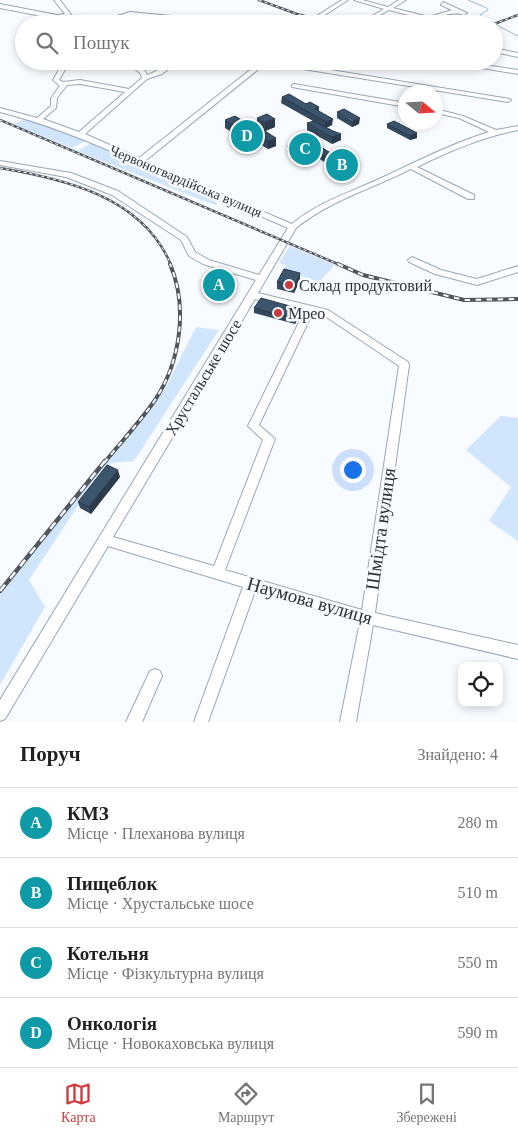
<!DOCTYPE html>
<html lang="uk">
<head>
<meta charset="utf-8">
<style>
	:root { --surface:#fff; --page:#f6f6f6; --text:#202124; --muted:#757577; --line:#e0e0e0; --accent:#cb3c41 }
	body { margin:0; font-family:Georgia,serif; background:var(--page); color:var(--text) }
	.controls { position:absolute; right:15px; bottom:15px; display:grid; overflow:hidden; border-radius:10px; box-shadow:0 2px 8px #0003 }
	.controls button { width:45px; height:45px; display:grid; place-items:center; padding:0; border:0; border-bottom:1px solid var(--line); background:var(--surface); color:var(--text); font:25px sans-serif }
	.compass { position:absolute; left:398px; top:85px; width:45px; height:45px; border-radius:50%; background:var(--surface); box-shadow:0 2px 8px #0003; rotate:108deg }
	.you { position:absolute; left:352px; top:469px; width:18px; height:18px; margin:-12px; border:4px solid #fff; border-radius:50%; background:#1a73e8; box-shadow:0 0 0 8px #1a73e833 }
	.badge { display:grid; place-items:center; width:32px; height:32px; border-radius:50%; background:var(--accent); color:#fff; font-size:16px; font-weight:700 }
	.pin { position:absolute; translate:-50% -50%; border:2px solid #fff; box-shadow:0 1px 5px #0006 }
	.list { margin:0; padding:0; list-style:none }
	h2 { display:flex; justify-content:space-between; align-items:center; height:65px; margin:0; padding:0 20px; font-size:21px }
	h2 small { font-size:16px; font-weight:400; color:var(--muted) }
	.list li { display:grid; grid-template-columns:32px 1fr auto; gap:15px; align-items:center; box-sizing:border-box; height:70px; padding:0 20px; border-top:1px solid var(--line) }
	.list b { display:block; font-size:19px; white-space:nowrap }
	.list p { margin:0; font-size:16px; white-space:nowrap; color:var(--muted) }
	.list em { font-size:16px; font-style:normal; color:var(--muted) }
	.icon { flex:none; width:28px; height:28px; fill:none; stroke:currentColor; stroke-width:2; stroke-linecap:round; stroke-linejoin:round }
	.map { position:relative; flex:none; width:518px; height:722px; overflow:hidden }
	.search { position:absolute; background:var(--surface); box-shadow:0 2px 8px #0003; left:15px; right:15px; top:15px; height:55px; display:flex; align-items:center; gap:12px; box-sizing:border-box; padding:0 18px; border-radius:28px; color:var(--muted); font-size:19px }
	.sheet { height:345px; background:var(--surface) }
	nav { display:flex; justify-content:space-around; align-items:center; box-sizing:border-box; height:70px; border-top:1px solid var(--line); background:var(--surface); font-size:14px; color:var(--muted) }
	nav a { display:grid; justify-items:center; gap:2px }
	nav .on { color:var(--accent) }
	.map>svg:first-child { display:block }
	.green { fill:#d1e6fd }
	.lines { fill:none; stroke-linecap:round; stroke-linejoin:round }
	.stream { stroke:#9fb9d6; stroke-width:1 }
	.minor-casing { stroke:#99a7b7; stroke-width:2 }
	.minor { fill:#fff; fill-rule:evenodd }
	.rail-far2-casing { stroke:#50565c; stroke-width:2.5 }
	.rail-far1-casing { stroke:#50565c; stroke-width:4 }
	.rail-casing { stroke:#50565c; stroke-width:4.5 }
	.rail-far2 { stroke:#f8fbff; stroke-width:1; stroke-dasharray:3; stroke-linecap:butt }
	.rail-far1 { stroke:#f8fbff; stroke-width:2; stroke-dasharray:5.5; stroke-linecap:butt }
	.rail { stroke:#f8fbff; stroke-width:2.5; stroke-dasharray:8; stroke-linecap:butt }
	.wall { fill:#34485e }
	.shaded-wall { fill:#2b3b4c }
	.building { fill:#3d546d; stroke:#2b3b4c }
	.poi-dot { fill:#cb3c41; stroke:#f8fbff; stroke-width:2 }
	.labels { text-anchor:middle; stroke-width:5; stroke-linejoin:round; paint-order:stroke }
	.far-street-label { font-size:14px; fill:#2c3238; stroke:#f8fbff }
	.poi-label { font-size:16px; fill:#2c3238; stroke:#f8fbff; text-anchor:start }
	.street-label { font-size:16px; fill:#2c3238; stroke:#f8fbff }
	.near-street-label { font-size:19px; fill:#2c3238; stroke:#f8fbff }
</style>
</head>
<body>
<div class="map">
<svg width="518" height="722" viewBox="0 0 518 722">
	<rect width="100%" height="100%" fill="#f8fbff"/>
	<path class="green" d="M26,119l31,10 28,12 -13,7 -59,-24z
		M92,143l125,55v8l-140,-55z
		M290,246l45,19 -16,17 -36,-11 3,-6 -7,-2z
		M196,327l23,3 -85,131 -23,2 -31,40 -51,77 16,27 -45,78v-90l165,-206z
		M501,416l17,2v123l-29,-20 22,-34 -45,-37z"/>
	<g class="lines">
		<path class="stream" d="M468,0l19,8 1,2 -8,5 14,9
			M494,24l24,12"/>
		<g class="minor-casing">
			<path id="minor" d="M54,0h6l18,24h-5l-6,-7 -10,2 -57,-11v-4l57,11 8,-1z
				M342,0h6l-28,18 -5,-1z
				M354,0h8l26,7 11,-7h7l-13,8 36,9 23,-7 -11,-5 2,-3 24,11 -3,2c-17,-6 -36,9 -53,9l13,-5 -35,-9 -25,14h-6l26,-15z
				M130,12l103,10 2,2h-21l-84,-8 -30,8h-9z
				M494,48l24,5v4l-24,-5z
				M64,61h6l-11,19 4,2 17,-2 49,9 13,-11 -2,-5 -15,-12c9,0 19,6 22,14 11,-3 21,-14 32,-14l-17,13 -15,5 -62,55 54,24 121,-96 -1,-1h16l235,38 1,1 -3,2 -242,-39 -121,98 147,63c25,-21 56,-31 85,-44 37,-17 73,-36 112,-48l-30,-14 -23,-5v-4l27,7 33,14 22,-4v4c-36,7 -68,21 -101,37l57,28v4h-6l-57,-30c-38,19 -82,32 -115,59l-38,65 70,17 80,52 1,3 -34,248 143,32v14l-145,-34 -17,97h-16l20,-100 -105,-31 -47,131h-14l49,-135 -135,-41 -103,173 -5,2v-21l256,-420 -53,-16 -14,-8 -8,-16 -69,-45 -46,-18 -66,-12v-4l71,12 47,18 69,46 8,15 14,8 50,15 29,-47 -147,-64h-5v-2c-45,-20 -89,-38 -136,-50v-4l37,10 14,-12v-8l9,-12 -7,-6zM80,84l45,8 -46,40 -36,-13 13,-11 1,-10 10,-13zM255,299l50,11 -57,116 15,14 -49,126 -101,-29zM313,312l9,2 77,52 -37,244 -137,-40 50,-131 -16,-14z
				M364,61h11l-13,3 -1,-1z
				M441,61h17l60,9v4z
				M294,84l112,19v4l-114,-20v-2z
				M412,257l29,13 36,9 41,-13v6l-41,13 -42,-11 -26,-12 -1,-2z
				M155,669l5,2 2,5 -20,46h-16l24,-51z"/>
		</g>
		<use href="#minor" class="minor"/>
		<g class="rail-far2-casing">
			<path id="rail-far2" d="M259,0l38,14 38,10
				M494,24l24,-9
				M0,120l340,145
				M0,168c65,11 143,29 171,97"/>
		</g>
		<g class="rail-far1-casing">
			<path id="rail-far1" d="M338,264l25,11 101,25 54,-1
				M104,463c17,-21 36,-41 51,-63 26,-39 33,-94 15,-136"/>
		</g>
		<g class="rail-casing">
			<path id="rail" d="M0,591l105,-130"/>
		</g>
		<use href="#rail-far2" class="rail-far2"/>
		<use href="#rail-far1" class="rail-far1"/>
		<use href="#rail" class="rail"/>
	</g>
	<path class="wall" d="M282,97l37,10v4l13,14 -6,3 7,3 8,3v6l-9,4 -25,-14v-7l6,-2 -32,-18z
		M337,112l22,12 -7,3 -15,-9z
		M257,118l18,9 -10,4 -8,-5z
		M225,120l23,4 28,22 -8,3 -19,-12 -6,2 -18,-11z
		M387,124l30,9v5l-7,2 -23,-12z
		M308,139l29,18 15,6 -15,7 -30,-19 -13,6 -7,-5v-6z
		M229,271v7l-11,17 -10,-3v-7z
		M300,280l-6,13 -17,-4v-7z
		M254,308l47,5 -6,11 -41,-11z
		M120,477l-29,37 -11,-6 -2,-6z"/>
	<path class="shaded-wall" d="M360,118l-1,6 -7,3 1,-7z
		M275,119v8l-10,4v-9z
		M333,119l-1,6 -7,3 1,-6z
		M249,129v8l-6,2v-8z
		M417,133v5l-7,2v-4z
		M341,134v6l-9,4v-7z
		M276,138v8l-8,3v-8z
		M307,146v5l-13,6v-6z
		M353,157l-1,6 -15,7v-6z
		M229,271v7l-11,17v-7z
		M300,273v7l-6,13v-7z
		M301,309v4l-6,11v-5z
		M118,470l2,7 -29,37 -2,-7z"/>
	<path class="building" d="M289,94l17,10 4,-2 9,5 -4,2 18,10 -7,3 -44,-25z
		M344,109l16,9 -7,2 -16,-8z
		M267,114l8,5 -10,3 -8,-4z
		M235,116l13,8 4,-1 24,15 -8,3 -19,-12 -6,2 -18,-11z
		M314,121l19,10 8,3 -9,3 -25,-14z
		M394,121l23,12 -7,3 -23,-12z
		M308,139l29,18 9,-4 7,4 -16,7 -30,-18 -13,5 -7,-5z
		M219,269l10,2 -11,17 -10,-3z
		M284,269l16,4 -6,13 -17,-4z
		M261,298l40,11 -6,10 -41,-11z
		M107,465l11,5 -29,37 -11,-5z"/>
	<g class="poi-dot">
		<circle cx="289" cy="285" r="5"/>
		<circle cx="278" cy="313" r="5"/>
	</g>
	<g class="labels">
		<g class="far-street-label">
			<text transform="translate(186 181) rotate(23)" y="5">Червоногвардійська вулиця</text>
		</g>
		<g class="poi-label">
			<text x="299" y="291">Склад продуктовий</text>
			<text x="288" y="319">Мрео</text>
		</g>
		<g class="street-label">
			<text transform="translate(203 377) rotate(-59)" y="6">Хрустальське шосе</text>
		</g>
		<g class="near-street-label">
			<text transform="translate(380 529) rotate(-82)" y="7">Шмідта вулиця</text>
			<text transform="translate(310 600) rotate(16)" y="7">Наумова вулиця</text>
		</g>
	</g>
</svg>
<div class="controls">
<button><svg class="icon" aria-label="locate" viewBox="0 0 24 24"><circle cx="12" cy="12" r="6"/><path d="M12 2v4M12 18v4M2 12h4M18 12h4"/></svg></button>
</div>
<svg class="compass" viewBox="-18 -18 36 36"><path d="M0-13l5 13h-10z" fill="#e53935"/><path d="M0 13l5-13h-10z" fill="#757577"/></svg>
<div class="you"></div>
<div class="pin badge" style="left:219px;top:285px;background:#0f9aa8">A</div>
<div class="pin badge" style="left:342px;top:165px;background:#0f9aa8">B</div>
<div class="pin badge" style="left:305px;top:149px;background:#0f9aa8">C</div>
<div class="pin badge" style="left:247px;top:136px;background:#0f9aa8">D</div>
<div class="search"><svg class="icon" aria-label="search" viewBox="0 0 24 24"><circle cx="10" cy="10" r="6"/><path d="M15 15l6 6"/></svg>Пошук</div>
</div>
<section class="sheet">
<h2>Поруч<small>Знайдено: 4</small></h2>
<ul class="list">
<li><span class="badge" style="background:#0f9aa8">A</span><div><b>КМЗ</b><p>Місце · Плеханова вулиця</p></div><em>280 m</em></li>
<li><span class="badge" style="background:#0f9aa8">B</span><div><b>Пищеблок</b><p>Місце · Хрустальське шосе</p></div><em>510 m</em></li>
<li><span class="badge" style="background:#0f9aa8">C</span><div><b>Котельня</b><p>Місце · Фізкультурна вулиця</p></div><em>550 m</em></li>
<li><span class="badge" style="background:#0f9aa8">D</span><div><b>Онкологія</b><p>Місце · Новокаховська вулиця</p></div><em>590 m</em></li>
</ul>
</section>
<nav>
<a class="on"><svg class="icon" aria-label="map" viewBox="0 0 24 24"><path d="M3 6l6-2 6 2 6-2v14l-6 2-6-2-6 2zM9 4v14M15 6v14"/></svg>Карта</a>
<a><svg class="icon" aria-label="directions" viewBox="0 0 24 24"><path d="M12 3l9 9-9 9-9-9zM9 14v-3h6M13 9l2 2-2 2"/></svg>Маршрут</a>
<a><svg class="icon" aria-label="saved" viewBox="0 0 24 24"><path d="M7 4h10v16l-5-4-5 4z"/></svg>Збережені</a>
</nav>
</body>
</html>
